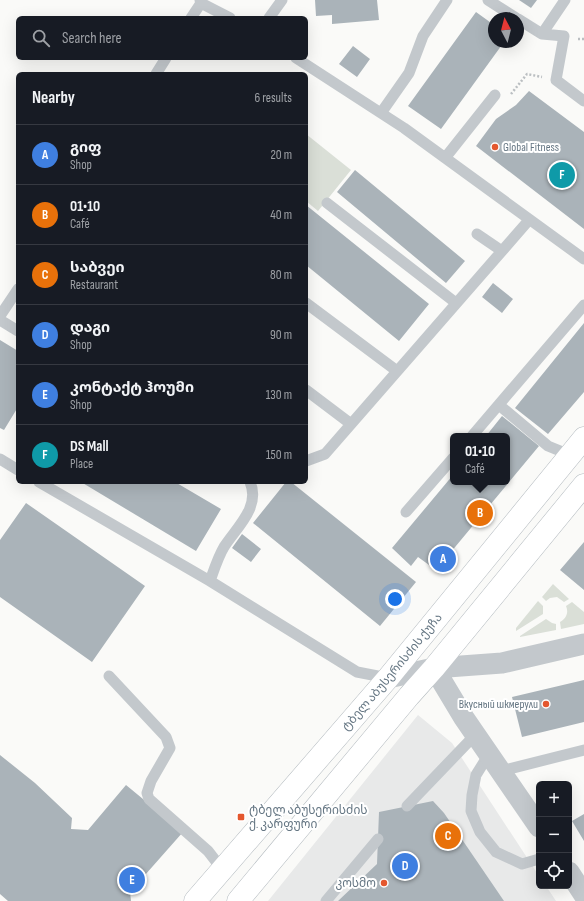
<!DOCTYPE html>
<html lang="en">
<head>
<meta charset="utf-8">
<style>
	:root { --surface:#171b24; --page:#20242c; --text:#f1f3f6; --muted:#9ea1a6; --line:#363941; --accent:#d93025 }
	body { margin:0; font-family:"Sofia Sans Condensed","Noto Sans Georgian",sans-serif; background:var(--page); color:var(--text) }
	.controls { position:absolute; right:12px; bottom:12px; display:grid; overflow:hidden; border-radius:6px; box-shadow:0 4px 16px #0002 }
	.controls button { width:36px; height:36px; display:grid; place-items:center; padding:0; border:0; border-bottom:1px solid var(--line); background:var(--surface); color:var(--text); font:20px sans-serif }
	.compass { position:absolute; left:488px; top:12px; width:36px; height:36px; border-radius:50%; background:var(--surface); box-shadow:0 4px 16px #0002; rotate:353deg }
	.you { position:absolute; left:395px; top:599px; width:14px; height:14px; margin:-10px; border:3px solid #fff; border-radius:50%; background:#1a73e8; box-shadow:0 0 0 6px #1a73e833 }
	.badge { display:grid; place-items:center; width:26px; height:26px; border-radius:50%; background:var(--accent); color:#fff; font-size:13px; font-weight:700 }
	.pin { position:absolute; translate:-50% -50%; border:2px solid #fff; box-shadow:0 1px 4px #0006 }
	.popup { position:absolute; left:450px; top:433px; width:60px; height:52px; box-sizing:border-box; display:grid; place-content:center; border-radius:6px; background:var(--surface); filter:drop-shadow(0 1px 3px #0005); font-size:13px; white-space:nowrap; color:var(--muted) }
	.popup b { font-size:15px; color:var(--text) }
	.popup::after { content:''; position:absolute; left:50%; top:100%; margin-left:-8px; border:8px solid transparent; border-top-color:var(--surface) }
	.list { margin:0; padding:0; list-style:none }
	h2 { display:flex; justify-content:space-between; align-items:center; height:52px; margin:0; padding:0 16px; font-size:17px }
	h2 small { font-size:13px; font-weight:400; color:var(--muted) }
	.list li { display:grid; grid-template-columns:26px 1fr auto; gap:12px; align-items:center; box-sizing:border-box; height:60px; padding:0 16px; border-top:1px solid var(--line) }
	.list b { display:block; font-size:15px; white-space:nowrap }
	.list p { margin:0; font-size:13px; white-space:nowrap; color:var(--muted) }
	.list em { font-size:13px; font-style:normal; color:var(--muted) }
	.icon { flex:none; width:22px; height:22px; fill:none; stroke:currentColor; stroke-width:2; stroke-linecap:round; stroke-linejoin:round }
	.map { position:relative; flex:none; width:584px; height:901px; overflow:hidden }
	.search { position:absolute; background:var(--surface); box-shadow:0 4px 16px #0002; left:16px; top:16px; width:292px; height:44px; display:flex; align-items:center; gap:10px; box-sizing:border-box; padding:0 14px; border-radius:6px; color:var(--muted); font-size:15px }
	.panel { position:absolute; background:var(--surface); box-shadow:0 4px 16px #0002; left:16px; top:72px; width:292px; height:412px; border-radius:6px }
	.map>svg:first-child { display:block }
	.built { fill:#e8e9e9 }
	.green { fill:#dadfd7 }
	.building { fill:#aab3b9 }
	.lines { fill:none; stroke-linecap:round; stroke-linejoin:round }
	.secondary-casing { stroke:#b3babf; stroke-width:23 }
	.path { stroke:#bbbfc2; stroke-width:2.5; stroke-dasharray:2 2; stroke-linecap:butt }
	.lane { stroke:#c3c8cc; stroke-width:11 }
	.street { stroke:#c3c8cc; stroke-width:21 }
	.secondary { stroke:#fff; stroke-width:22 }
	.poi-dot { fill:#e4572e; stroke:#fff; stroke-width:1.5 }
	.labels { text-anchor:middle; stroke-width:4; stroke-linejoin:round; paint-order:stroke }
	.poi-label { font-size:12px; fill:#657683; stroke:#fff; text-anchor:start }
	.street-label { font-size:12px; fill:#657683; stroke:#fff }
</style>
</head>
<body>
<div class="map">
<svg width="584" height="901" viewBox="0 0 584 901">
	<rect width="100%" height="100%" fill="#fafaf8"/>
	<path class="built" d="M418,715l34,28 87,133v10h7l10,15h-288z"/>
	<path class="green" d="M306,134l45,36 -33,41 -12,-10z
		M553,584l1,1 15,14 -5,3 -7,-5 -7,1 -4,3 -4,-4z
		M538,601l5,5v8l-27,17v-3z
		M572,602l12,10v12l-23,5 -1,-7c6,-3 9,-9 6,-16z
		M546,619l6,4 4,1v6l-36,7v-1z"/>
	<path class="building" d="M315,0h62l2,20 -47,4v-9l-16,1z
		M519,0h18l-6,8z
		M476,12l18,13v17h10l-63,87 -33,-23z
		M353,46l17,13 -13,18 -18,-13z
		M529,91l55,41v97l-108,-83 20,-27 20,-14z
		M355,170l110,91 -19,22 -109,-91z
		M306,205l123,99 -30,37 -93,-76z
		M493,283l20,16 -11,14 -20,-16z
		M584,323v69l-36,42 -33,-26z
		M0,340l18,11v56l-14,23 -4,-2z
		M502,416l37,30 -103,124 -18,-13 -7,9 -19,-18 61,-73v7h54v-46h-21z
		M81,482h94l46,27 -25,42z
		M286,482h5l125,100 -36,44 -127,-103z
		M26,503l119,83 -53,76 -92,-65v-57z
		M242,534l19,15 -10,13 -19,-14z
		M584,542v48l-24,-20z
		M584,680v42l-62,15 -10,-40z
		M0,755l35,28 37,35 -1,11 17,1 38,-45 57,47 -53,60 1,9h-123l-8,-7z
		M433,801l11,12 60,88h-166l39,-37 2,-52z
		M584,814v27l-12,-20z"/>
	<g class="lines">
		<g class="secondary-casing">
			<g id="secondary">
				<path id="s1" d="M195,901l193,-223 196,-240"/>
				<path d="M238,901l171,-205 25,-28 150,-183"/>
			</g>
		</g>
		<path class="path" d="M578,39h6
			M511,94l16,-20 15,3"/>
		<path class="lane" d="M200,0l1,3 29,15
			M488,0l28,18
			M191,18l10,-15
			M269,18l13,-18
			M518,19l24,15 22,2 -8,44 28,21
			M542,34l23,-34
			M296,58l108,70 180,131
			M156,74l10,-16
			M381,113l28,-40 14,-37 24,-36
			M445,158l50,-63
			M327,203l129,100
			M477,234l25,17
			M306,303l91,68
			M0,316l18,-27
			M0,320l18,11
			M306,390l45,34
			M499,405l49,41 22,9
			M472,436l112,-131
			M0,459l18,11
			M306,461l19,-7 204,-234
			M39,482l171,99 147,91 31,6
			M406,512l47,-54
			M210,581c4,-11 8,-24 14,-34 12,-19 37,-40 26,-65
			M109,676l57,61 4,11 -19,33 -4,12 2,6 59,52 14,18
			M489,754l-13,21 -4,20 -1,16 9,21 16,20 26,12 17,-5
			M501,771l83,-21
			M407,806l69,-72
			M326,901l52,-62"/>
		<path class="street" d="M434,668l30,50 75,109
			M388,678l46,-10 68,-5 82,-19
			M569,872l15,23"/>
		<use href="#secondary" class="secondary"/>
	</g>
	<g class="poi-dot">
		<circle cx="495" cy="147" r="4"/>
		<circle cx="546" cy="704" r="4"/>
		<rect x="237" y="813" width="8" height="8" rx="2"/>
		<circle cx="384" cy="883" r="4"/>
	</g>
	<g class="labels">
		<g class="poi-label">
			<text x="503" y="151">Global Fitness</text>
			<text x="538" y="708" text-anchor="end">Вкусный шкмерули</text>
			<text x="249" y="814">ტბელ აბუსერისძის<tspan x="249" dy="14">ქ. კარფური</tspan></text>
			<text x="376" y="887" text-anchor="end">კოსმო</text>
		</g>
		<g class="street-label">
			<text dy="4" stroke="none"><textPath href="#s1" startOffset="302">ტბელ აბუსერისძის ქუჩა</textPath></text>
		</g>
	</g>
</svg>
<div class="controls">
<button>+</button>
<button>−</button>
<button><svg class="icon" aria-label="locate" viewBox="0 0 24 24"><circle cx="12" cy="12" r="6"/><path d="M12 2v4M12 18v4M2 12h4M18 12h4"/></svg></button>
</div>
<svg class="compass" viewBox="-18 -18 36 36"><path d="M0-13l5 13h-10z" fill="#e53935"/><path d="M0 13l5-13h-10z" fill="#9ea1a6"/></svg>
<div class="you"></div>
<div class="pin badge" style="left:443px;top:559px;background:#3f7fe0">A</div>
<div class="pin badge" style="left:480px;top:513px;background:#e8710a">B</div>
<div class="popup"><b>01•10</b>Café</div>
<div class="pin badge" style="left:448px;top:836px;background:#e8710a">C</div>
<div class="pin badge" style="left:405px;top:866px;background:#3f7fe0">D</div>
<div class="pin badge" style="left:132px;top:880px;background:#3f7fe0">E</div>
<div class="pin badge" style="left:562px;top:175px;background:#0f9aa8">F</div>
<div class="search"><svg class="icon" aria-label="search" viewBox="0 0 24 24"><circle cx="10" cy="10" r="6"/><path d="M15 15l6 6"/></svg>Search here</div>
<section class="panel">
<h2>Nearby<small>6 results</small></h2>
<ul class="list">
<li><span class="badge" style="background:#3f7fe0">A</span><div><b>გიფ</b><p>Shop</p></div><em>20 m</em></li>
<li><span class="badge" style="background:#e8710a">B</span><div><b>01•10</b><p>Café</p></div><em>40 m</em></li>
<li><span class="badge" style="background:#e8710a">C</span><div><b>საბვეი</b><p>Restaurant</p></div><em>80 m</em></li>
<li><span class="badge" style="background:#3f7fe0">D</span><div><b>დაგი</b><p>Shop</p></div><em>90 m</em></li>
<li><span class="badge" style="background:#3f7fe0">E</span><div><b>კონტაქტ ჰოუმი</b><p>Shop</p></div><em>130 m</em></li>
<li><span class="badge" style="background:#0f9aa8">F</span><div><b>DS Mall</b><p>Place</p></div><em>150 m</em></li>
</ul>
</section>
</div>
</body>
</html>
